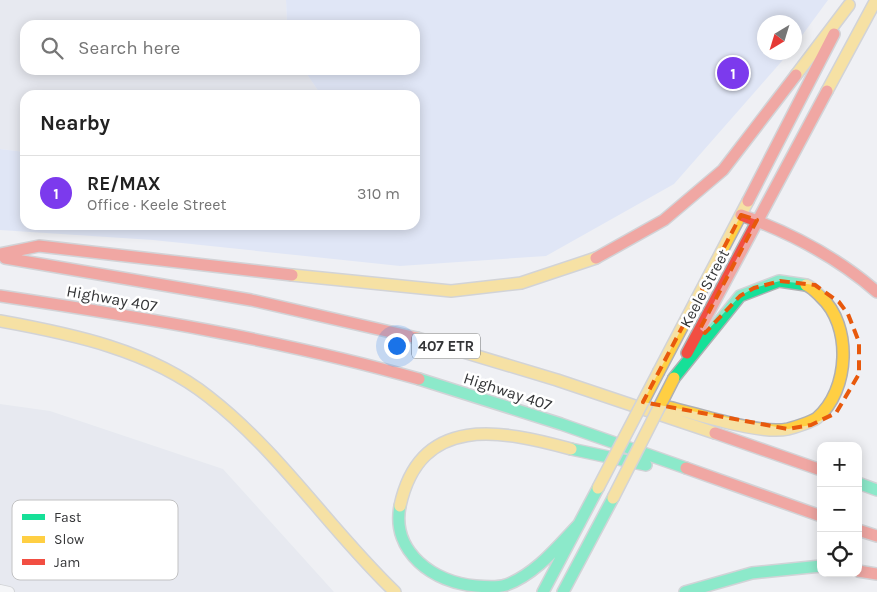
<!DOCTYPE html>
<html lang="en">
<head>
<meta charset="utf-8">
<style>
	:root { --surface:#fff; --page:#f6f6f6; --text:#222; --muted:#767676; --line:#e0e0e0; --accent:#7c3aed }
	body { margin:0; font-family:Karla,sans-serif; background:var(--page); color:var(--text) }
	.controls { position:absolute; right:15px; bottom:15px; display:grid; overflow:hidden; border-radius:10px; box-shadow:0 2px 12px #0003 }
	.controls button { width:45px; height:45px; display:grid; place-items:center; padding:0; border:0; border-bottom:1px solid var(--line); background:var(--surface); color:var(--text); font:25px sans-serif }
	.compass { position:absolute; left:757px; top:15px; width:45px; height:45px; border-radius:50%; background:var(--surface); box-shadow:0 2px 12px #0003; rotate:218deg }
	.you { position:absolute; left:396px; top:345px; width:18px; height:18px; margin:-12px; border:4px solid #fff; border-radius:50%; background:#1a73e8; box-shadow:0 0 0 8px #1a73e833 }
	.badge { display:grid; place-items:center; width:32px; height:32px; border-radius:50%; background:var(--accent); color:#fff; font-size:16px; font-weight:700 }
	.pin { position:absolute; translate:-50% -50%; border:2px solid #fff; box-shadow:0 1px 5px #0006 }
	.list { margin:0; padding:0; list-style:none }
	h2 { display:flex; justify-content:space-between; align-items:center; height:65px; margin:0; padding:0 20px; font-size:21px }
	h2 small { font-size:16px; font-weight:400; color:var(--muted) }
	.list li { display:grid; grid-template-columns:32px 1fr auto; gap:15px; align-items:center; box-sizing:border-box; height:75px; padding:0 20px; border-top:1px solid var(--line) }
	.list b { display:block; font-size:19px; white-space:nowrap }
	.list p { margin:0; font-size:16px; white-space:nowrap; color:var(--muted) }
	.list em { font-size:16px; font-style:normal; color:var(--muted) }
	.icon { flex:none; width:28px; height:28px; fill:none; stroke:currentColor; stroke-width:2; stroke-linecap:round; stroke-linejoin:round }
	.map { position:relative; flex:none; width:877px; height:592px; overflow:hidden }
	.search { position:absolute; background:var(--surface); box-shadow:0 2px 12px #0003; left:20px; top:20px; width:400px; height:55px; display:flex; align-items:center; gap:12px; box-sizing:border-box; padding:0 18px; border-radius:15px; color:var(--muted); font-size:19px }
	.panel { position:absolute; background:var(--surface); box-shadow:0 2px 12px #0003; left:20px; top:90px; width:400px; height:140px; border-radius:15px }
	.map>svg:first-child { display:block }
	.built { fill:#dde1ea }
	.green { fill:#cfd9f8 }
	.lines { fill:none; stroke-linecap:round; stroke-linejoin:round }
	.street-casing { stroke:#afb0b3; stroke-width:12 }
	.fast-casing { stroke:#afb0b3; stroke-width:14 }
	.slow-casing { stroke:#afb0b3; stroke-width:14 }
	.jam-casing { stroke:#afb0b3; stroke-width:14 }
	.street { stroke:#fdfdfd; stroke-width:10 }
	.fast { stroke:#16e098; stroke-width:11 }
	.slow { stroke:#ffcf43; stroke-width:11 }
	.jam { stroke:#f24e42; stroke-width:11 }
	.slow-bridge-casing { stroke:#afb0b3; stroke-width:14; stroke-linecap:butt }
	.slow-bridge { stroke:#ffcf43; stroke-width:11 }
	.marked { fill:none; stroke:#e8590c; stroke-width:4; stroke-dasharray:10 6; stroke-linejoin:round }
	.labels { text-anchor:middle; stroke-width:5; stroke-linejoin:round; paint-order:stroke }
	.shield { fill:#fff; stroke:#717273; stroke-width:1 }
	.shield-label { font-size:15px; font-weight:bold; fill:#343537 }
	.street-label { font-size:16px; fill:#343537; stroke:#fff }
	.key { fill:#fff; stroke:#c2c2c3; stroke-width:1 }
	.key-label { font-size:14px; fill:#343537 }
</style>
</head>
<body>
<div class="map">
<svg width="877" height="592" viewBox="0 0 877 592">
	<rect width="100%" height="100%" fill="#eff0f4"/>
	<path class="built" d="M0,0h286l1,25h-262v45h279l17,25h-296v57l-25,-3z
		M0,404l50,7 173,58 111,123h-334z"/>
	<path class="green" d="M286,0h542l-33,45 -1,-23h-30v30l25,1 -115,131 -128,72 -146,10 -247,-26 -153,-10v-81l25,3v73h390v-130h-94l-17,-25h111v-45h-128z"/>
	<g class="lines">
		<g class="street-casing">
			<path id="street" d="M0,590l9,2"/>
		</g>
		<g class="fast-casing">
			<path id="fast" d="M674,378l66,-82 39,-15 27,4
				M419,379l142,45 125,44
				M571,449l75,16
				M858,483l19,7
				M400,506c-9,46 34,77 76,80 10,1 21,2 30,-1 30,-11 52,-39 73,-61
				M543,592l55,-104
				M563,592l50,-94
				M685,592l67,-19 69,-7"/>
		</g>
		<g class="slow-casing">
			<path id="slow" d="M796,75l53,-70
				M827,91l49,-91
				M292,275l159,16 70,-8 75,-25
				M0,321c72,13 150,29 209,76 71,55 121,133 186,195
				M417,338l140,42 158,53
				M659,371l89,-170
				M668,407c31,7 91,28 120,22 8,-2 23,-7 29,-11 33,-28 35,-93 4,-121 -5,-5 -9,-10 -15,-12
				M400,506c20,-93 102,-76 171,-57"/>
		</g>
		<g class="jam-casing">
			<path id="jam" d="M748,201l86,-167
				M741,215c50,18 96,42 136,77
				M0,254l39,-8 253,29
				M5,258l246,42 166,38
				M596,258l68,-38 59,-50 73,-95
				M0,296c140,21 282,44 419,83
				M687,353l140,-262
				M715,433l106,37
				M686,468l135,48
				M858,530l19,6
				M858,571l19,3"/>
		</g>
		<use href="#street" class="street"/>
		<use href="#fast" class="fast"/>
		<use href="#slow" class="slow"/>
		<use href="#jam" class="jam"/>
		<g class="slow-bridge-casing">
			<path id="slow-bridge" d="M598,488l61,-117
				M613,498l61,-120"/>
		</g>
		<use href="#slow-bridge" class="slow-bridge"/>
	</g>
	<path d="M0 0H877V592H0ZM741,215l16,5 -57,109 5,4 35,-37 14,-8 26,-7 35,4 24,17 9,12 11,28v32l-23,39 -25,12 -23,4 -145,-27z" fill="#eff0f4" fill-opacity=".55" fill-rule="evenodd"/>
	<path class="marked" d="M741,215l16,5 -57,109 5,4 35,-37 14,-8 26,-7 35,4 24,17 9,12 11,28v32l-23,39 -25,12 -23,4 -145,-27z"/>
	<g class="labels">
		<rect class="shield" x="412" y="333.5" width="68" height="25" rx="4"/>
		<g class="shield-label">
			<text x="446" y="351">407 ETR</text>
		</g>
		<g class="street-label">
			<text transform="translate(704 288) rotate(-62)" y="6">Keele Street</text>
			<text transform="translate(112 298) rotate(10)" y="6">Highway 407</text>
			<text transform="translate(508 391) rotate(18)" y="6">Highway 407</text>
		</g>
	</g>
	<rect x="12" y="500" width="166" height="80" rx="8" class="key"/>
	<rect x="22" y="514" width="23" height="6" fill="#16e098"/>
	<rect x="22" y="536" width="23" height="7" fill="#ffcf43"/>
	<rect x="22" y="559" width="23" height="6" fill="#f24e42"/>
	<g class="key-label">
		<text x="54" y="522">Fast</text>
		<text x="54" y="544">Slow</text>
		<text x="54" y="567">Jam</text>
	</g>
</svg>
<div class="controls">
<button>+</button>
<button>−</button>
<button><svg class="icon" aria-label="locate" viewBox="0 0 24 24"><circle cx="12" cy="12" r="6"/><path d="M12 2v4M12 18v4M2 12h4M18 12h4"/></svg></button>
</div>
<svg class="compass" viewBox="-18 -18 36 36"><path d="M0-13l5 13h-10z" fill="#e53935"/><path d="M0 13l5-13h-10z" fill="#767676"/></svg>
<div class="you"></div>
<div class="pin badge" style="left:733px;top:73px">1</div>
<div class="search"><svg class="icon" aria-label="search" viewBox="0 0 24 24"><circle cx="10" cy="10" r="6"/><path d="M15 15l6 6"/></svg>Search here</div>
<section class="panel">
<h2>Nearby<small></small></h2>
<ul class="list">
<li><span class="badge">1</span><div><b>RE/MAX</b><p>Office · Keele Street</p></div><em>310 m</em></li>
</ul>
</section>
</div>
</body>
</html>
